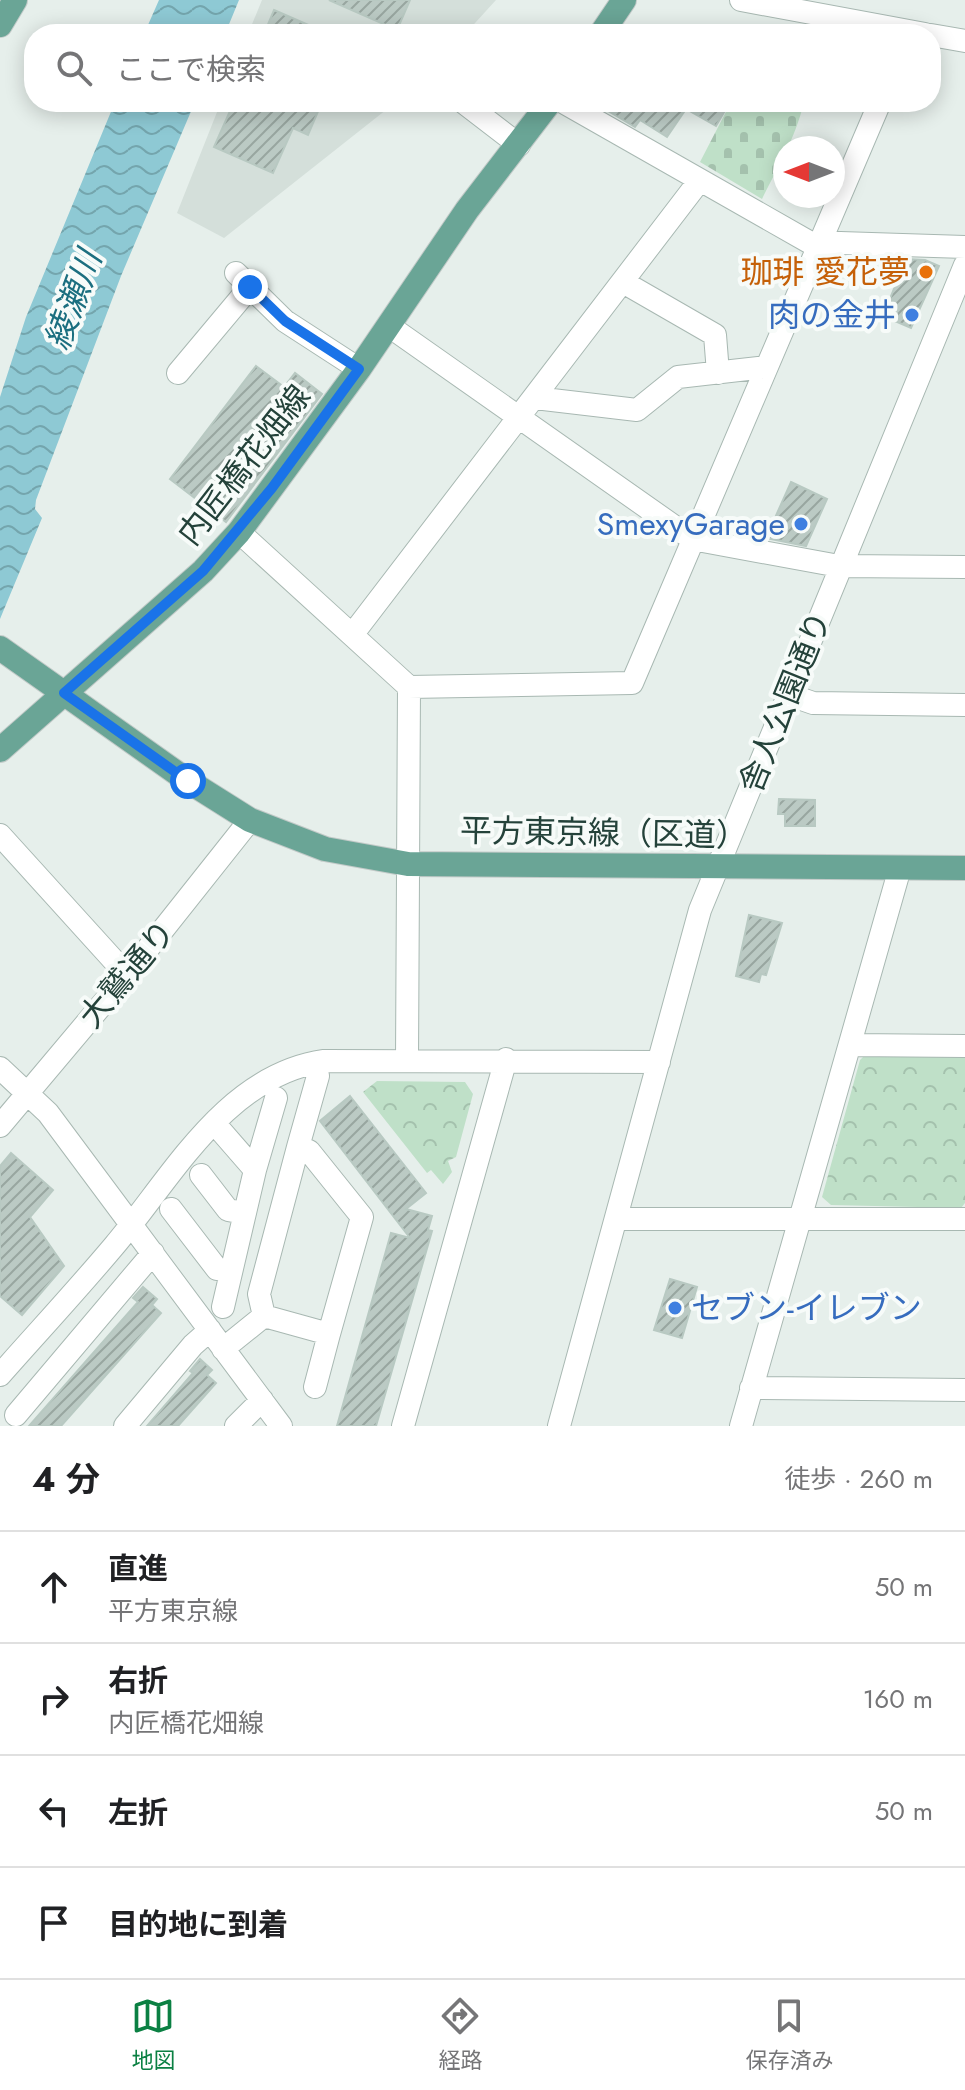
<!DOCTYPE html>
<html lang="ja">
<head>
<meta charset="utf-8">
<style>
	:root { --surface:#fff; --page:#f2f2f2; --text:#202124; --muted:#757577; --line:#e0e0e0; --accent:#0b8043 }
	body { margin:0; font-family:Jost,"Noto Sans JP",sans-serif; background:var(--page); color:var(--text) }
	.compass { position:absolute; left:773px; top:136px; width:72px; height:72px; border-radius:50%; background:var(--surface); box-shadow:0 4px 20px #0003; rotate:270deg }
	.stop { position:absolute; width:24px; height:24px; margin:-18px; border:6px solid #1a73e8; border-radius:50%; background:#fff }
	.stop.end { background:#1a73e8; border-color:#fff; box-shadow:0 2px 8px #0008 }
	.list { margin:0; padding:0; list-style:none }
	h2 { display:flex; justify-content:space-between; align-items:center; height:104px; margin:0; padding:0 32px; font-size:34px }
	h2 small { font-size:26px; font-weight:400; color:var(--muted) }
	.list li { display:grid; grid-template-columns:52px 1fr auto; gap:24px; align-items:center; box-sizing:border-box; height:112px; padding:0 32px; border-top:2px solid var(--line) }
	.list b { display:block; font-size:30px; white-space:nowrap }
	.list p { margin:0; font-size:26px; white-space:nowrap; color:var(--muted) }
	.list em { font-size:26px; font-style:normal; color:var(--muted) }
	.icon { flex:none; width:44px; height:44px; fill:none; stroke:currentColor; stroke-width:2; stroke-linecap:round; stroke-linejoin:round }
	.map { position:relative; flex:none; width:965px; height:1426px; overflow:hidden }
	.search { position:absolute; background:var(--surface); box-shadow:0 4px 20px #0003; left:24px; right:24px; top:24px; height:88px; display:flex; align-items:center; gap:20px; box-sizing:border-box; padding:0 28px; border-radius:32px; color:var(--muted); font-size:30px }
	.sheet { height:552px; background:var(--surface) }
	nav { display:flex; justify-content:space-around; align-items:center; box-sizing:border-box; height:112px; border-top:2px solid var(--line); background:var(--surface); font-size:22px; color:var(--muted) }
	nav a { display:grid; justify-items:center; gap:4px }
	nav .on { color:var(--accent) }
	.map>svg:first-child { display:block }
	.built { fill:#d4dfda }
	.cemetery { fill:url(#cemetery-stones) }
	.park { fill:url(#park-crowns) }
	.water { fill:url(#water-waves) }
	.building { fill:url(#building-hatch); stroke:#b8c9c2; stroke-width:2 }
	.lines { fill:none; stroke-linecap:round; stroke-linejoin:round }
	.minor-casing { stroke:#a8b8b2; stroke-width:24 }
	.major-casing { stroke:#c2cac8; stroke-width:26 }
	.minor { stroke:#fff; stroke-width:22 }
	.major { stroke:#6aa596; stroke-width:24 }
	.route { stroke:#1a73e8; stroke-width:10 }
	.food-dot { fill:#e8710a; stroke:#f7fbf9; stroke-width:3 }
	.shop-dot { fill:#3f7fe0; stroke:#f7fbf9; stroke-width:3 }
	.labels { text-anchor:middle; stroke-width:8; stroke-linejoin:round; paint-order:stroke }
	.food-label { font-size:32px; fill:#c56008; stroke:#f7fbf9; text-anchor:end }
	.shop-label { font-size:32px; fill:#366cbe; stroke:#f7fbf9; text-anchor:end }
	.street-label { font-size:32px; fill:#24423a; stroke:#f7fbf9 }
	.water-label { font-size:34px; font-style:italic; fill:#1c6f80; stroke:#f7fbf9 }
</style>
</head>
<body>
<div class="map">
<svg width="965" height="1426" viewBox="0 0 965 1426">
	<defs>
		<pattern id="cemetery-stones" width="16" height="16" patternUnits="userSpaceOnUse" patternTransform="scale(2)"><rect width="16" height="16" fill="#bfe0c8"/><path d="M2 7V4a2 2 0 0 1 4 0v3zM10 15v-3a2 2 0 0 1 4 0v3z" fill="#a4c1ad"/></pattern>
		<pattern id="park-crowns" width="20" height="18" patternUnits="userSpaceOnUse" patternTransform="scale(2)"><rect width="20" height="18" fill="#bfe0c8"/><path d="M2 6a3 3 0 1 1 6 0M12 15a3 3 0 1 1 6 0" fill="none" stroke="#a4c1ad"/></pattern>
		<pattern id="water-waves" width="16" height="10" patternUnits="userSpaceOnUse" patternTransform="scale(2)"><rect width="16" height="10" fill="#8ec9d4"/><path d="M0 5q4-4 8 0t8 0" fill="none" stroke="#74a5ad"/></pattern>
		<pattern id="building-hatch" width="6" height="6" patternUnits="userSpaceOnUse" patternTransform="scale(2)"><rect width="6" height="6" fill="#bbcac4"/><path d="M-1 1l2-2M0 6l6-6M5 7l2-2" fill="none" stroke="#98a6a0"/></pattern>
	</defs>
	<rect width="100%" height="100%" fill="#e6efeb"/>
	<path class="built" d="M262,0h234l-31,34h-217z
		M221,102h175l-172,136 -47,-25z"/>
	<path class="cemetery" d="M731,102h73c-9,37 -25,63 -42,97l-62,-37z"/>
	<path class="park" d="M865,1055h100v148l-4,5 -130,-3 -9,-8 38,-137z
		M377,1081l88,1 8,12 -17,63 -8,4 4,11 -9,12 -12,-14 -4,3 -64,-81z"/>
	<path class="water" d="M159,0h80l-14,34h-81z
		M115,102h80l-74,174 -85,224 -1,9 7,9 -42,101v-222l26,-80z"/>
	<path class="building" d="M329,0h81l-13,30z
		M274,10l55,24h-65z
		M234,102h88l-14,33 -15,-7 -20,45 -59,-26z
		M593,102h137l-14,24 -30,-17 -19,28 -27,-17 -5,7z
		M906,259l19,1 14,6 -28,62 -28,-12z
		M256,366l28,21 11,-14 27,21 -96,128 -56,-43z
		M791,482l36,17 -21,47 -40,-8z
		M779,799l36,1v26h-30v-12h-7z
		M749,915l33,8 -16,52 -5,-1 -2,8 -23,-6z
		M350,1096l76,97 -20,16 26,7 -4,14 4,1 -56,195h-39l54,-193 19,5 -90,-117z
		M11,1153l42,37 -23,27 34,49 -42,49 -22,-19v-130z
		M670,1279l27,8 -15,51 -28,-8z
		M143,1287l14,12 -5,6 9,8 -100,113h-32l109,-124 -5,-4z
		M200,1359l12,11 -5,5 9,8 -38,43h-31l46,-53 -3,-2z"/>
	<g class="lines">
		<g class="minor-casing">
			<path id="minor" d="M741,0l184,34
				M931,35l34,6
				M463,102l56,43
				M563,102l246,140 156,5
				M236,273l49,48 74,48
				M623,282l92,53 3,38
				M389,326l303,213 147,27 126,1
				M178,373l72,-86
				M535,398l102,12 41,-33 88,-10
				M239,532l170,155 223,-4 248,-581
				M352,635l348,-455
				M790,695l23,8 152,2
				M0,835l127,140
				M851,1045l114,1
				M407,1060l2,-373
				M0,1068l48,45 233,313
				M215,1124l40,46 21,-72
				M0,1126l127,-151 123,-155
				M201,1175l27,35 16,3
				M171,1209l46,60 13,1
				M617,1219h348
				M223,1307l32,-137
				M264,1316l65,18 33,-117 -53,-66 -11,-4 20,-71 -3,-13
				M264,1316l-5,-22 39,-147
				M223,1349l41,-33
				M0,1375c38,-43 77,-85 114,-129 59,-70 112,-171 210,-185l335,1
				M315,1387l14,-53
				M751,1388l214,2
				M16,1415l137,-162
				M125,1426l68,-81 17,-15
				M236,1426l26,-26
				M403,1426l103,-367
				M559,1426l141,-516 265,-645
				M741,1426l159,-558"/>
		</g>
		<g class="major-casing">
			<path id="major" d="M0,25l15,-25
				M601,34l23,-34
				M0,648l188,133 62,39 75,29 83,15 557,4
				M0,750l203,-179 36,-39 120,-163 108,-159 83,-108"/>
		</g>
		<use href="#minor" class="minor"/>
		<use href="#major" class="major"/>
	</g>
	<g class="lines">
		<path class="route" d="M188,781l-124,-88 139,-122 69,-83 87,-119 -74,-48 -35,-34"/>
	</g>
	<circle class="food-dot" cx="926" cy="272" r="8"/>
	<g class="shop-dot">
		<circle cx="912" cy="315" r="8"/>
		<circle cx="801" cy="524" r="8"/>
		<circle cx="675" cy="1308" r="8"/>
	</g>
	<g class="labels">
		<g class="food-label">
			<text x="910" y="283">珈琲 愛花夢</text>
		</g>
		<g class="shop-label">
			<text x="896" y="326">肉の金井</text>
			<text x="785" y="535">SmexyGarage</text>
			<text x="691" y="1319" text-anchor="start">セブン-イレブン</text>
		</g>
		<g class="street-label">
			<text transform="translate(244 465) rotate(-52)" y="11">内匠橋花畑線</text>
			<text transform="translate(785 702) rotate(-68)" y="11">舎人公園通り</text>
			<text transform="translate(604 833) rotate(1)" y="11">平方東京線（区道）</text>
			<text transform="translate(127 974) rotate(-50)" y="11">大鷲通り</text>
		</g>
		<g class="water-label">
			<text transform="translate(73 300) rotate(-70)" y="12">綾瀬川</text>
		</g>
	</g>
</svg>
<svg class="compass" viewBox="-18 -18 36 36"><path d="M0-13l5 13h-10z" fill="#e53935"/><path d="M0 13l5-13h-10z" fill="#757577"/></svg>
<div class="stop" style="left:188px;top:781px"></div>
<div class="stop end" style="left:250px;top:287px"></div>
<div class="search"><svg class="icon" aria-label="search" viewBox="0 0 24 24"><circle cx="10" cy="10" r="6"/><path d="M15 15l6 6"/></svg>ここで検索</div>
</div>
<section class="sheet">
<h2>4 分<small>徒歩 · 260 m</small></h2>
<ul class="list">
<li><svg class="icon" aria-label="ahead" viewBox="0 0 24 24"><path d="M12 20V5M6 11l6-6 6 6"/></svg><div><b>直進</b><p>平方東京線</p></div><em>50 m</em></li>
<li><svg class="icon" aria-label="right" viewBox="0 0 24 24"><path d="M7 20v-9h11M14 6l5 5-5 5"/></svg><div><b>右折</b><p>内匠橋花畑線</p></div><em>160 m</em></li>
<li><svg class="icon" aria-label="left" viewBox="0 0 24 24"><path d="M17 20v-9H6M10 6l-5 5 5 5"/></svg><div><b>左折</b></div><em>50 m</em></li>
<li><svg class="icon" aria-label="arrive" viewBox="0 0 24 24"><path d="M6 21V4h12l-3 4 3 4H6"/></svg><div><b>目的地に到着</b></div></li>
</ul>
</section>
<nav>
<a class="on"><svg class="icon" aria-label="map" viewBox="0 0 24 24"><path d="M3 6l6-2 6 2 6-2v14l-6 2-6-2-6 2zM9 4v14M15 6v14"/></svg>地図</a>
<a><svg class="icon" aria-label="directions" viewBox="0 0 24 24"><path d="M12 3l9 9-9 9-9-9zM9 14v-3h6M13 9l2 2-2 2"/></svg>経路</a>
<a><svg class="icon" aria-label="saved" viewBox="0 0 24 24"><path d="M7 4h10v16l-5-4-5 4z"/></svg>保存済み</a>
</nav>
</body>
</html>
